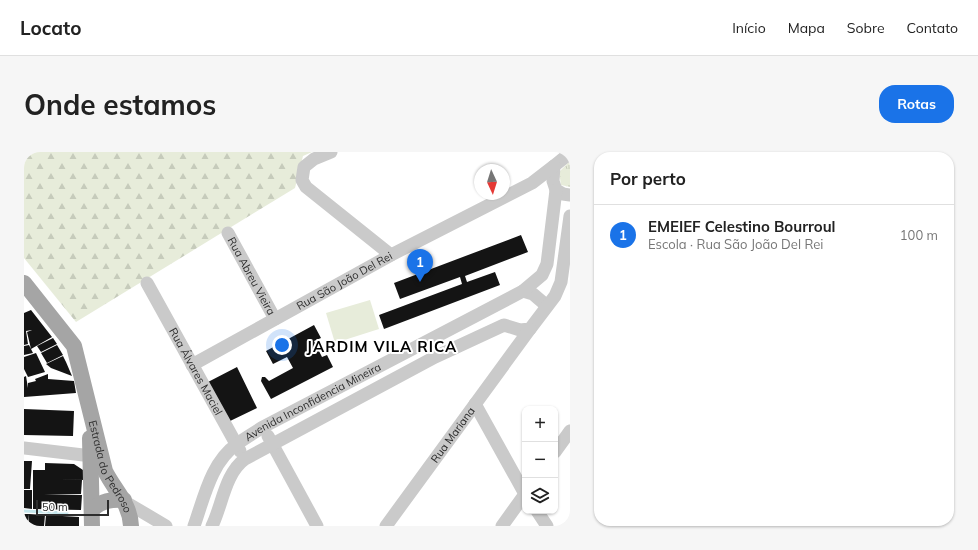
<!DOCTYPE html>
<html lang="pt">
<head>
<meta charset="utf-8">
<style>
	:root { --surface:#fff; --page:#f6f6f6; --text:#222; --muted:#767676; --line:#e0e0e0; --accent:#1a73e8 }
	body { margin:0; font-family:Mulish,sans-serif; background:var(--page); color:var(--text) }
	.controls { position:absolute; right:12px; bottom:12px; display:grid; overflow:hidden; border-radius:8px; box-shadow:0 1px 3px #0004 }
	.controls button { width:36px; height:36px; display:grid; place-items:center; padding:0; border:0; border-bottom:1px solid var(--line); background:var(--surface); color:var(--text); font:20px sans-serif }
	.compass { position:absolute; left:450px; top:12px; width:36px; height:36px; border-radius:50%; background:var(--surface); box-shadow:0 1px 3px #0004; rotate:176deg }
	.scale { position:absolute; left:12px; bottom:10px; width:73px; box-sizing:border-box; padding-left:4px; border:2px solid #2d2d2d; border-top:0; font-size:11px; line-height:14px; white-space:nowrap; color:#2d2d2d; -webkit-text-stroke:3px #fff; paint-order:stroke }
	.you { position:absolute; left:258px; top:193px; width:14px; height:14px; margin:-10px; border:3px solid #fff; border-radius:50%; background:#1a73e8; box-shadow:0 0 0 6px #1a73e833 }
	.badge { display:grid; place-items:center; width:26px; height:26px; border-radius:50%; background:var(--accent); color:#fff; font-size:13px; font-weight:700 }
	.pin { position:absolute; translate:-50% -33px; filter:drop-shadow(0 1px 2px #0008) }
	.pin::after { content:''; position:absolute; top:21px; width:14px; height:12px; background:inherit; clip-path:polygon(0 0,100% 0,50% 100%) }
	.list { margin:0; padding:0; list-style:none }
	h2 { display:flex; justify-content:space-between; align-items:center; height:52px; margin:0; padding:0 16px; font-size:17px }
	h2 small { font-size:13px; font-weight:400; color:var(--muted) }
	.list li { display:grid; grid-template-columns:26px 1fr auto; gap:12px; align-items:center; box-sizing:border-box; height:60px; padding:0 16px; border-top:1px solid var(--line) }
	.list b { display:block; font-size:15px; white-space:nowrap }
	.list p { margin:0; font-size:13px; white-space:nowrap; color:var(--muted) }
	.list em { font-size:13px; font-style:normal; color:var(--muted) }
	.icon { flex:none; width:22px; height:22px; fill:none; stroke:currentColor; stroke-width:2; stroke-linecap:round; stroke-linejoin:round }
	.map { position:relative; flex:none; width:546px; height:374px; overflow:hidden; border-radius:16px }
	header { display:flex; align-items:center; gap:24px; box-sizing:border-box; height:56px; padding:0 20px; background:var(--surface); border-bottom:1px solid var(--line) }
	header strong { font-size:19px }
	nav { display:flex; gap:22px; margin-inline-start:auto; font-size:14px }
	.intro { display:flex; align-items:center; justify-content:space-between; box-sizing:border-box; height:96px; padding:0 24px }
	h1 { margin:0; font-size:28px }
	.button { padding:10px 18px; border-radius:16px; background:var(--accent); color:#fff; font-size:14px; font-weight:700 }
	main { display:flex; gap:24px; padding:0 24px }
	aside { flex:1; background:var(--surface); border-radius:16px; box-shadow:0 1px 3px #0004 }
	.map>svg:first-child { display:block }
	.forest { fill:url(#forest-firs) }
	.park { fill:url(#park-tufts) }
	.pitch { fill:#e7ecda }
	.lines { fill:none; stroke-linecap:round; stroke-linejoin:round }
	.stream { stroke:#c5e6ec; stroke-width:3 }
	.building { fill:#141414 }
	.minor { stroke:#cacaca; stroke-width:13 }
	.major { stroke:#a5a5a5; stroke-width:16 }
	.labels { text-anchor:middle; stroke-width:4; stroke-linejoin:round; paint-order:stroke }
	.street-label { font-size:11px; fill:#2d2d2d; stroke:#fff }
	.district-label { font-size:15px; font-weight:bold; letter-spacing:1px; fill:#000; stroke:#fff }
</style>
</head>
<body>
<header>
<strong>Locato</strong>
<nav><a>Início</a><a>Mapa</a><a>Sobre</a><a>Contato</a></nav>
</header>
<div class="intro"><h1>Onde estamos</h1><a class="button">Rotas</a></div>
<main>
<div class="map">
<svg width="546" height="374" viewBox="0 0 546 374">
	<defs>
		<pattern id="forest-firs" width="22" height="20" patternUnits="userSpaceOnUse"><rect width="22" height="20" fill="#e7ecda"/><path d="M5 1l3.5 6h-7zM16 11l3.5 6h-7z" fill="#c6cbbb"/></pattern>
		<pattern id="park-tufts" width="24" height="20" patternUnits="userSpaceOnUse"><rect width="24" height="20" fill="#e7ecda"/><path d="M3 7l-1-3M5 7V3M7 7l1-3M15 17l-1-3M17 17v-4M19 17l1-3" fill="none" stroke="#c6cbbb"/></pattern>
	</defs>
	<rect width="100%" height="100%" fill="#fff"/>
	<path class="forest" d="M0,0h288l-9,4 -8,32 -219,134 -52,-64z"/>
	<path class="park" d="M546,9v26l-9,-2 -2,-13z"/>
	<path class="pitch" d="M346,148l9,29 -44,14 -9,-30z"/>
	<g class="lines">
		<path class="stream" d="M0,359l43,2"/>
	</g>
	<path class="building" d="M497,83l7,17 -63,24 2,6 28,-10 5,13 -116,44 -5,-14 83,-31 -2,-7 -60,22 -6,-16z
		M7,158l21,27 -21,12 -4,-17 5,-2 -6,1 2,13 -4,1v-32z
		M290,173l7,13 -7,3 8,16 5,-2 6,12 -62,32 -10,-18 1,-4h3l4,4 24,-13 -6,-11 -14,7 -7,-13z
		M29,186l4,6 -16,8 -4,-6z
		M5,193l4,8 -9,2v-9z
		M33,193l6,10 -16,8 -6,-10z
		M12,201l9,19 -17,5 -4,-8v-12z
		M39,204l3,6 6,14 -21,-8 -5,-4z
		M213,215l20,41 -29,14 -20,-40z
		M24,222v5l26,2 2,12 -52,4v-20l2,-1 2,12v-5l8,-2 -1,-2z
		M0,257l50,2 -1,25 -49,-1z
		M0,309h8l-2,28h-6z
		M21,311l29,1 9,6 2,10 -40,-1 37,1 -1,14h-37l38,1 -1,15 -48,-1v-39h12z
		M0,338h8v19l-8,-1z
		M0,362h5l-1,12h-4z
		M5,362l16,1 -1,11h-15z
		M22,363l33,2v9h-34z"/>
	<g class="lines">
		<g class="minor">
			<path d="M307,0l-17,7 -10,8 -2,13 4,7 85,68"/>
			<path d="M546,1l-16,13 -1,15 3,9 7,4 7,1"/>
			<path id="s1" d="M204,81l47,86"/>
			<path id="s2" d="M123,131l93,168"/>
			<path d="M499,139l10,3 14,12"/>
			<path id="s3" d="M168,213l199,-110 141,-72 22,-17"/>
			<path d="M451,252l50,90"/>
			<path d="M244,284l49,90"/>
			<path d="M0,296l76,9"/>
			<path d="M531,300l15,-21"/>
			<path d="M103,351l39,23"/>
			<path d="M513,359l10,15"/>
			<path id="s4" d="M170,374c10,-28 17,-64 43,-82 8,-6 17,-11 26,-17l260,-136 19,-16 5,-11 9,-74"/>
			<path d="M188,374c10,-20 13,-53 33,-67l190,-102 69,-32 16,5 10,-1 25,-33 6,-14 9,-66"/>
			<path id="s5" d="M362,374l144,-197"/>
			<path d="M478,374l23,-32"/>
		</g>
		<g class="major">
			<path id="s6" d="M0,131l50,63 31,125c10,20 25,32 26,55"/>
			<path d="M66,286l2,88"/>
			<path d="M68,357c10,-8 19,-10 32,-9"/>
		</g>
	</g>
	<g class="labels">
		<g class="street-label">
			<text dy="4" stroke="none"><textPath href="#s1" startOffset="49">Rua Abreu Vieira</textPath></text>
			<text dy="4" stroke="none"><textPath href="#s3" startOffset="174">Rua São João Del Rei</textPath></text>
			<text dy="4" stroke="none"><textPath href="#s2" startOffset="101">Rua Álvares Maciel</textPath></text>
			<text dy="4" stroke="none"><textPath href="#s4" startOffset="181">Avenida Inconfidencia Mineira</textPath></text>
			<text dy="4" stroke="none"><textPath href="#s5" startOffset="113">Rua Mariana</textPath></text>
			<text dy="4" stroke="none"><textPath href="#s6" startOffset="207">Estrada do Pedroso</textPath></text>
		</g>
		<g class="district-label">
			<text x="358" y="200">JARDIM VILA RICA</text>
		</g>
	</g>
</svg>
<div class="controls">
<button>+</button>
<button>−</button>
<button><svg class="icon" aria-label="layers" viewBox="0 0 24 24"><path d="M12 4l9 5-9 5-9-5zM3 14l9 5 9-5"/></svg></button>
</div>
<svg class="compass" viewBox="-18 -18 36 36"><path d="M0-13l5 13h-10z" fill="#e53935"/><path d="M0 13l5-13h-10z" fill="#767676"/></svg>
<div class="scale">50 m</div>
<div class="you"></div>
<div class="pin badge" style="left:396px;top:130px">1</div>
</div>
<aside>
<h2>Por perto<small></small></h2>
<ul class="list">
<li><span class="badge">1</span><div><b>EMEIEF Celestino Bourroul</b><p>Escola · Rua São João Del Rei</p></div><em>100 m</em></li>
</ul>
</aside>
</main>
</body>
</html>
